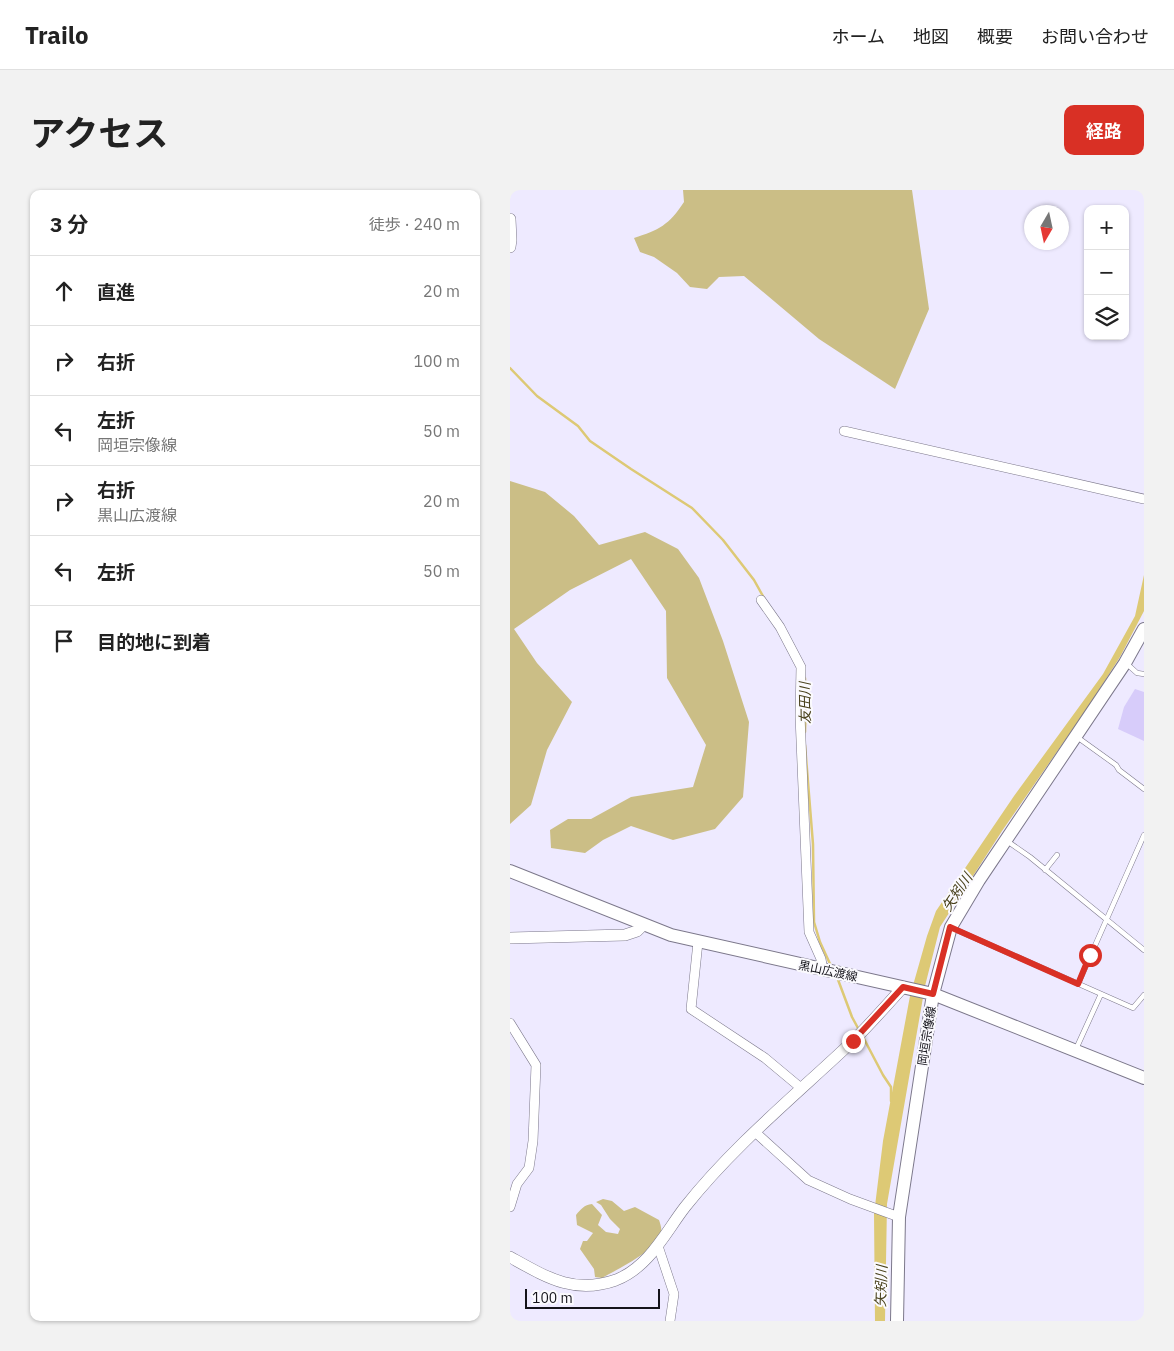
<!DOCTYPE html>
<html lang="ja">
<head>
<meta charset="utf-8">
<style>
	:root { --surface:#fff; --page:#f2f2f2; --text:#222; --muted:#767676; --line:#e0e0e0; --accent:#d93025 }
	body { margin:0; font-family:"IBM Plex Sans","Noto Sans JP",sans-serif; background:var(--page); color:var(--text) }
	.controls { position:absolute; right:15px; top:15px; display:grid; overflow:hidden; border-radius:10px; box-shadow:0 1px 4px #0004 }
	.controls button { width:45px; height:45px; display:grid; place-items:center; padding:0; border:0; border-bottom:1px solid var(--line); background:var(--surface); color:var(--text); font:25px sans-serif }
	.compass { position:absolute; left:514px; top:15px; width:45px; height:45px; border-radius:50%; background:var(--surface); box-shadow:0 1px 4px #0004; rotate:189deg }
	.scale { position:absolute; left:15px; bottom:12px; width:135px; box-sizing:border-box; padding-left:5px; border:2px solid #14131a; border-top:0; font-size:14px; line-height:18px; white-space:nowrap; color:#14131a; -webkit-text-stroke:4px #fbfafe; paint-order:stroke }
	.stop { position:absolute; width:15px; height:15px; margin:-11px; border:4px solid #d93025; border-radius:50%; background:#fff }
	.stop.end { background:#d93025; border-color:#fff; box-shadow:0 1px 5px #0008 }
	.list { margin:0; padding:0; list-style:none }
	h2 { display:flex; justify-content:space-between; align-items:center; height:65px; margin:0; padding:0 20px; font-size:21px }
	h2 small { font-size:16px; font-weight:400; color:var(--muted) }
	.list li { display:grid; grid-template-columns:32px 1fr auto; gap:15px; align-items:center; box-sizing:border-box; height:70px; padding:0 20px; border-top:1px solid var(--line) }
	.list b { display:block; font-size:19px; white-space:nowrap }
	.list p { margin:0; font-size:16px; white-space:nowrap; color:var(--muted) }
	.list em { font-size:16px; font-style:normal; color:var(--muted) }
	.icon { flex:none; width:28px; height:28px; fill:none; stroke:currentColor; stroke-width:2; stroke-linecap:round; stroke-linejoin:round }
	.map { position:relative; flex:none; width:634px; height:1131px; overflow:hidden; border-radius:10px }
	header { display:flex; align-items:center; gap:30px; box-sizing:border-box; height:70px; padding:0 25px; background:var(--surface); border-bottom:1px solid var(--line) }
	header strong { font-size:24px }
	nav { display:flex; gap:28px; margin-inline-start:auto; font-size:18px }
	.intro { display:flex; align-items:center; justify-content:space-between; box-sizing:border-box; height:120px; padding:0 30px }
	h1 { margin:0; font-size:35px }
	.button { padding:12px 22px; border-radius:10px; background:var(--accent); color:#fff; font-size:18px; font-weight:700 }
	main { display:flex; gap:30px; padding:0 30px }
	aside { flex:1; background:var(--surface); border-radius:10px; box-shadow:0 1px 4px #0004 }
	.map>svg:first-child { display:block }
	.green { fill:#cbbe86 }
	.water { fill:#ddc975 }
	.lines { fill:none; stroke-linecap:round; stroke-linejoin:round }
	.stream { stroke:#ddc975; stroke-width:2.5 }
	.building { fill:#d7ccfa }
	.service-casing { stroke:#7c788b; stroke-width:5.5 }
	.minor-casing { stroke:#7c788b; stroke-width:10 }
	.tertiary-casing { stroke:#7c788b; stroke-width:12 }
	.secondary-casing { stroke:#7c788b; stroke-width:14 }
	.service { stroke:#fff; stroke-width:4.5 }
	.minor { stroke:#fff; stroke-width:9 }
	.tertiary { stroke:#fff; stroke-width:11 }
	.secondary { stroke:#fff; stroke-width:12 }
	.route { stroke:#d93025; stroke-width:6 }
	.labels { text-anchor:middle; stroke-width:4; stroke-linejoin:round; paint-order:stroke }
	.street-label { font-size:12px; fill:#14131a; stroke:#fbfafe }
	.water-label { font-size:14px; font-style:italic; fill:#49411c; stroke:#fbfafe }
</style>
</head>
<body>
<header>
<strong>Trailo</strong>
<nav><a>ホーム</a><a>地図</a><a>概要</a><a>お問い合わせ</a></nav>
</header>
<div class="intro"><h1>アクセス</h1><a class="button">経路</a></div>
<main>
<aside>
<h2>3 分<small>徒歩 · 240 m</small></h2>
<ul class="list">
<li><svg class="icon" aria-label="ahead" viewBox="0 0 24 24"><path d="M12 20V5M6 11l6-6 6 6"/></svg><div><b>直進</b></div><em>20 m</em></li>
<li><svg class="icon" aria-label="right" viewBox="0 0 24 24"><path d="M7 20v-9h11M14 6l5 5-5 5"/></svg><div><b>右折</b></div><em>100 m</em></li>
<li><svg class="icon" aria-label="left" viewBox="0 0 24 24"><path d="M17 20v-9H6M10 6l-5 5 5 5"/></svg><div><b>左折</b><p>岡垣宗像線</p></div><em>50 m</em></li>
<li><svg class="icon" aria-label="right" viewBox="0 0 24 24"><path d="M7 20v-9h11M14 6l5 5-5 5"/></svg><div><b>右折</b><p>黒山広渡線</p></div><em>20 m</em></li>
<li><svg class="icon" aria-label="left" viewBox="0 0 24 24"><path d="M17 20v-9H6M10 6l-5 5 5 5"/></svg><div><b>左折</b></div><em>50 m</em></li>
<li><svg class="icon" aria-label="arrive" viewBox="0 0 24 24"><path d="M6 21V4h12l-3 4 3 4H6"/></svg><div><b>目的地に到着</b></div></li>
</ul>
</aside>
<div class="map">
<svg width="634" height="1131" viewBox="0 0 634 1131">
	<rect width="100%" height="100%" fill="#eeeaff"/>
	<path class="green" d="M173,0h229l17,119 -34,80 -76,-50 -75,-63 -25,1 -12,12 -17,-2 -13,-14 -23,-16 -14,-5 -6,-14c25,-8 35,-13 50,-36z
		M0,291l35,11 29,24 25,29 46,-13 33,17 21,29 24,63 26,81 -6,75 -28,32 -42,11 -42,-14 -28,14 -18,13 -34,-5 -1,-18 18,-11h23l40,-22 62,-10 13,-42 -39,-67 -1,-67 -35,-52 -61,31 -56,39 23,34 35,39 -25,48 -16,55 -21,19z
		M93,1009l9,2 12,10 11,-4 24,13c1,3 3,8 2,12 -3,18 -43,37 -59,46l-7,-1 -1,-8 -14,-20 3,-8h4l6,-8 -16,-8 -1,-10c5,-6 8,-10 16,-11l10,11 -4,10 8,7 12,2 2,-5 -10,-10 -9,-14 -5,-3z"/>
	<path class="water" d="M634,385v36l-24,46 -32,50 -86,124 -62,96 -15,59 -38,218 -2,117h-10l-1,-107 9,-73 27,-145 17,-60 9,-25 78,-115 89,-122 32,-58z"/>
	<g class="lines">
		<path class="stream" d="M0,178l27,28 41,30 12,15 41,28 61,39 31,32 31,40 10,18
			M295,488l1,21 -1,33
			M295,555l8,99 1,78 6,20 11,24
			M327,787l15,40 7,13
			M353,847l20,38 8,12v14"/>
	</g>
	<path class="building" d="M625,499l9,3v49l-26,-12 6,-22z"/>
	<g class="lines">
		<g class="service-casing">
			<path id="service" d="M617,474l10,9 7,1
				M567,547l39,28 3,5 25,19
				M497,651l23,16 114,93
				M535,680l12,-15
				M442,738l181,80 11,-13
				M568,794l66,-149
				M566,859l25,-55"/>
		</g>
		<g class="minor-casing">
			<path id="minor" d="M334,241l300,68
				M251,410l19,27 21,40 -1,49 9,216 12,27 2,11
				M188,752l-7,67 74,49 36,30
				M0,833l26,42 -3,76 -4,27 -12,16 -7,23
				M245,942l53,48 42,19 49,18
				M148,1056l16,48 -4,27"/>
		</g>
		<g class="tertiary-casing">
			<path id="tertiary" d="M0,29l1,21 -1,7
				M0,748l115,-3 12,-4 6,-6
				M0,1067c36,20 64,38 106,23 33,-13 49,-47 69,-73 49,-62 112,-113 169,-167 17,-17 33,-35 49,-53"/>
		</g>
		<g class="secondary-casing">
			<path id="secondary" d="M0,681l161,64 262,59 211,84
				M387,1131l2,-104 34,-223 18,-67 28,-47 146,-217 19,-34"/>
		</g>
		<use href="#service" class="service"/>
		<use href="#minor" class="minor"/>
		<use href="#tertiary" class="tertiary"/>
		<use href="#secondary" class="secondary"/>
	</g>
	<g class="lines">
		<path class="route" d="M343,851l50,-54 30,7 17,-67 128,57 12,-29"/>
	</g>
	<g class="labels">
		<g class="street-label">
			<text transform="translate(318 781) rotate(12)" y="4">黒山広渡線</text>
			<text transform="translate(417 846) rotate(-81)" y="4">岡垣宗像線</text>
		</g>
		<g class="water-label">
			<text transform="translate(295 513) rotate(-91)" y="5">友田川</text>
			<text transform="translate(447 702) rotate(-56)" y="5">矢矧川</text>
			<text transform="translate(371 1096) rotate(-88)" y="5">矢矧川</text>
		</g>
	</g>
</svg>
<div class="controls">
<button>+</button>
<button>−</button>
<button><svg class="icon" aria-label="layers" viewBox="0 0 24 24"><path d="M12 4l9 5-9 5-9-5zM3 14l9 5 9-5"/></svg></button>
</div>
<svg class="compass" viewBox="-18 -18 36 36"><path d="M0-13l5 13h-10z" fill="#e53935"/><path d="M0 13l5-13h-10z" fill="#767676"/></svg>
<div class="scale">100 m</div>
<div class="stop" style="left:580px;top:765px"></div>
<div class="stop end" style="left:343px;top:851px"></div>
</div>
</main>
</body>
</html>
